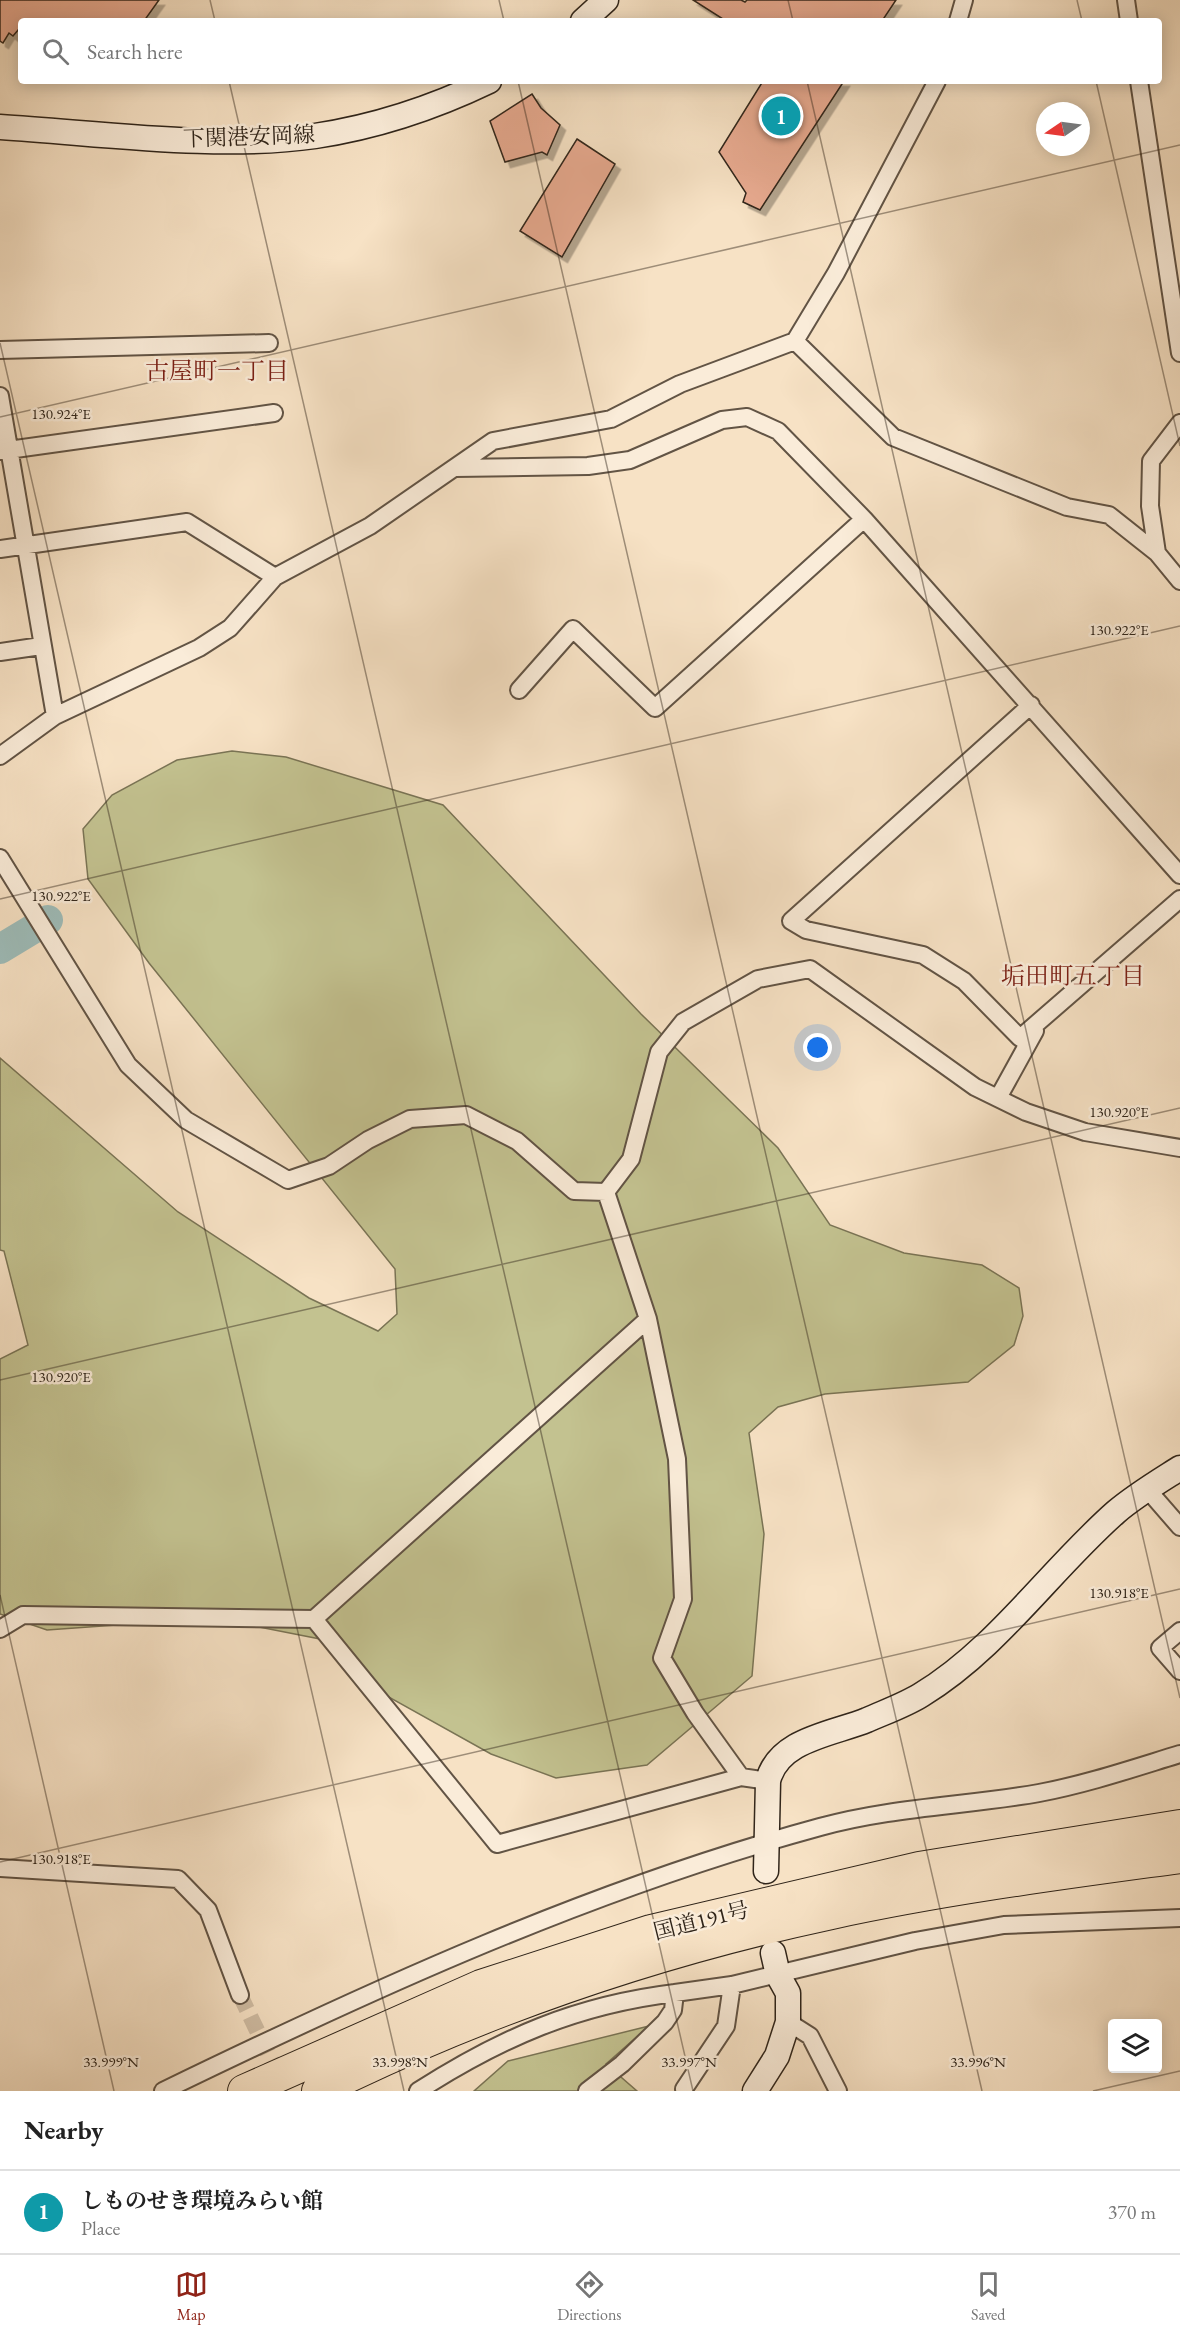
<!DOCTYPE html>
<html lang="en">
<head>
<meta charset="utf-8">
<style>
	:root { --surface:#fff; --page:#f6f6f6; --text:#222; --muted:#767676; --line:#e0e0e0; --accent:#8f2418 }
	body { margin:0; font-family:"EB Garamond","Noto Serif JP",serif; background:var(--page); color:var(--text) }
	.controls { position:absolute; right:18px; bottom:18px; display:grid; overflow:hidden; border-radius:6px; box-shadow:0 3px 15px #0003 }
	.controls button { width:54px; height:54px; display:grid; place-items:center; padding:0; border:0; border-bottom:2px solid var(--line); background:var(--surface); color:var(--text); font:30px sans-serif }
	.compass { position:absolute; left:1036px; top:102px; width:54px; height:54px; border-radius:50%; background:var(--surface); box-shadow:0 3px 15px #0003; rotate:257deg }
	.you { position:absolute; left:818px; top:1048px; width:21px; height:21px; margin:-15px; border:4px solid #fff; border-radius:50%; background:#1a73e8; box-shadow:0 0 0 9px #1a73e833 }
	.badge { display:grid; place-items:center; width:39px; height:39px; border-radius:50%; background:var(--accent); color:#fff; font-size:20px; font-weight:700 }
	.pin { position:absolute; translate:-50% -50%; border:3px solid #fff; box-shadow:0 2px 6px #0006 }
	.list { margin:0; padding:0; list-style:none }
	h2 { display:flex; justify-content:space-between; align-items:center; height:78px; margin:0; padding:0 24px; font-size:26px }
	h2 small { font-size:20px; font-weight:400; color:var(--muted) }
	.list li { display:grid; grid-template-columns:39px 1fr auto; gap:18px; align-items:center; box-sizing:border-box; height:84px; padding:0 24px; border-top:2px solid var(--line) }
	.list b { display:block; font-size:22px; white-space:nowrap }
	.list p { margin:0; font-size:20px; white-space:nowrap; color:var(--muted) }
	.list em { font-size:20px; font-style:normal; color:var(--muted) }
	.icon { flex:none; width:33px; height:33px; fill:none; stroke:currentColor; stroke-width:2; stroke-linecap:round; stroke-linejoin:round }
	.map { position:relative; flex:none; width:1180px; height:2091px; overflow:hidden }
	.search { position:absolute; background:var(--surface); box-shadow:0 3px 15px #0003; left:18px; right:18px; top:18px; height:66px; display:flex; align-items:center; gap:15px; box-sizing:border-box; padding:0 21px; border-radius:6px; color:var(--muted); font-size:22px }
	.sheet { height:162px; background:var(--surface) }
	nav { display:flex; justify-content:space-around; align-items:center; box-sizing:border-box; height:84px; border-top:2px solid var(--line); background:var(--surface); font-size:16px; color:var(--muted) }
	nav a { display:grid; justify-items:center; gap:3px }
	nav .on { color:var(--accent) }
	.map>svg:first-child { display:block }
	.green { fill:#c3c290; stroke:#7a7455; stroke-width:1.5 }
	.lines { fill:none; stroke-linecap:round; stroke-linejoin:round }
	.river { stroke:#9ebdba; stroke-width:30 }
	.building { fill:#e8aa90; stroke:#30251a; stroke-width:1.5; filter:url(#shadow) }
	.street-tunnel { stroke:#cfbca3; stroke-width:16; stroke-dasharray:16 8; stroke-linecap:butt }
	.street-casing { stroke:#625445; stroke-width:20 }
	.secondary-casing { stroke:#30251a; stroke-width:27 }
	.highway-casing { stroke:#30251a; stroke-width:34 }
	.street { stroke:#faecd9; stroke-width:16 }
	.secondary { stroke:#faecd9; stroke-width:24 }
	.highway { stroke:#f7e2c5; stroke-width:32 }
	.ticks { fill:none; stroke:#30251a; stroke-width:1.5; stroke-opacity:0.45 }
	.labels { text-anchor:middle; stroke-width:5; stroke-linejoin:round; paint-order:stroke }
	.street-label { font-size:22px; fill:#30251a; stroke:#faecd9 }
	.neighbourhood-label { font-size:24px; fill:#7a1f14; stroke:#faecd9 }
	.ticks-label { font-size:15px; text-anchor:middle; fill:#30251a; stroke:#faecd9; stroke-width:5; stroke-linejoin:round; paint-order:stroke }
</style>
</head>
<body>
<div class="map">
<svg width="1180" height="2091" viewBox="0 0 1180 2091">
	<defs>
		<filter id="shadow"><feDropShadow dx="5.5" dy="5.5" stdDeviation="0" flood-color="#0004"/></filter>
	</defs>
	<rect width="100%" height="100%" fill="#f7e2c5"/>
	<filter id="stains"><feTurbulence type="fractalNoise" baseFrequency=".00333" numOctaves="4"/><feColorMatrix values="0 0 0 0 .2 0 0 0 0 .09 0 0 0 0 .02 0 0 0 .5 -.17"/></filter>
	<radialGradient id="worn" r=".72"><stop offset=".6" stop-color="#630" stop-opacity="0"/><stop offset="1" stop-color="#630" stop-opacity=".3"/></radialGradient>
	<path class="green" d="M232,751l54,6 157,48 198,209 137,134 52,77 74,28 78,12 37,23 4,28 -9,29 -46,37 -143,12 -47,13 -29,26 15,101 -12,142 -105,89 -91,13 -65,-24 -106,-59 -60,-55 -111,-22 -167,12 -47,-16v-255l28,-14 -24,-94 -4,-1v-192l178,154 131,86 69,33 19,-17 -2,-45 -246,-306 -61,-84 -5,-50 29,-34 65,-35z
		M649,2026l-43,38 31,27h-163l34,-30z"/>
	<g class="lines">
		<path class="river" d="M0,949l48,-29"/>
	</g>
	<path class="building" d="M0,0h159l-15,21h-123v9l-2,-1 -6,7 -4,-3 -6,10 -3,-2z
		M693,0h48l4,2 2,-2h149l-14,21h-156z
		M763,81h81l-84,129 -17,-8 3,-9 -27,-41z
		M532,94l9,14 19,17 -13,30 -5,-3 -37,10 -15,-41z
		M577,139l38,25 -53,93 -42,-26z"/>
	<g class="lines">
		<path class="street-tunnel" d="M240,1995l46,96"/>
		<g class="street-casing">
			<path id="street" d="M1126,0l3,21
				M958,21l6,-21
				M1139,81l41,272
				M795,341l98,96 174,70 42,8 48,38 23,28
				M0,350l269,-7
				M0,396l55,320
				M1,451l273,-38
				M455,468l133,-2 42,-6 92,-40 25,-3 31,14 86,88 316,356
				M0,549l187,-27 88,55
				M1157,553l-7,-47 1,-45 29,-38
				M0,652l41,-6
				M519,690l54,-61 82,79 209,-189
				M1031,705l-240,216 15,9 117,25 41,26 56,57 160,-139
				M0,756l55,-40 144,-68 31,-20 45,-51 95,-51 123,-85 118,-22 69,-35 115,-43 41,-68 101,-192
				M0,858l128,207 58,55 102,60 41,-14 39,-26 42,-21 56,-4 51,26 57,50 32,1
				M998,1098l37,-67
				M606,1192l25,-33 28,-107 24,-30 75,-43 52,-10 165,118 51,25 59,20 95,16
				M606,1192l42,127 29,140 6,140 -21,59 33,55 46,64
				M1147,1489l33,38
				M314,1619l183,225 244,-67 27,4
				M0,1629l23,-14 291,4 334,-300
				M1180,1631l-20,17 20,23
				M0,1868l178,11 30,31 32,85
				M788,2022l22,14 28,55
				M684,2089l42,-63 6,-41
				M163,2091c212,-103 429,-202 657,-264 72,-20 146,-21 219,-34 48,-9 95,-25 141,-39
				M418,2091c83,-53 158,-86 257,-98
				M587,2091l35,-27 43,-42 8,-12 2,-17 57,-8 183,-44 89,-16 176,-7"/>
		</g>
		<g class="secondary-casing">
			<path id="secondary" d="M583,21l23,-21
				M0,127c99,6 218,23 315,9 60,-9 120,-29 174,-55
				M766,1871l2,-90c10,-42 65,-47 99,-61 18,-8 38,-15 54,-25 76,-46 129,-125 195,-183 20,-17 42,-30 64,-44
				M755,2091l22,-35 11,-34v-29l-10,-18 -5,-22"/>
		</g>
		<g class="highway-casing">
			<path id="highway" d="M244,2091l237,-105 170,-55 268,-63 261,-42
				M318,2091c162,-80 335,-140 513,-178 115,-25 232,-40 349,-56"/>
		</g>
		<use href="#street" class="street"/>
		<use href="#secondary" class="secondary"/>
		<use href="#highway" class="highway"/>
	</g>
	<path class="ticks" d="M210,0l5,21M499,0l5,21M788,0l5,21M1077,0l5,21M229,81l464,2010M518,81l464,2010M807,81l373,1617M1096,81l84,365M0,343l404,1748M0,417l1180,-272M0,899l1180,-273M0,1380l1180,-272M0,1595l114,496M0,1862l1180,-273M1093,2091l87,-20"/>
	<g class="labels">
		<g class="street-label">
			<text transform="translate(249 136) rotate(-2)" y="8">下関港安岡線</text>
			<text transform="translate(701 1920) rotate(-14)" y="8">国道191号</text>
		</g>
		<g class="neighbourhood-label">
			<text x="217" y="379">古屋町一丁目</text>
			<text x="1073" y="984">垢田町五丁目</text>
		</g>
	</g>
	<g class="ticks-label">
		<text x="61" y="419">130.924°E</text>
		<text x="1119" y="635">130.922°E</text>
		<text x="61" y="901">130.922°E</text>
		<text x="1119" y="1117">130.920°E</text>
		<text x="61" y="1382">130.920°E</text>
		<text x="1119" y="1598">130.918°E</text>
		<text x="61" y="1864">130.918°E</text>
		<text x="111" y="2067">33.999°N</text>
		<text x="400" y="2067">33.998°N</text>
		<text x="689" y="2067">33.997°N</text>
		<text x="978" y="2067">33.996°N</text>
	</g>
	<rect width="100%" height="100%" filter="url(#stains)"/>
	<rect width="100%" height="100%" fill="url(#worn)"/>
</svg>
<div class="controls">
<button><svg class="icon" aria-label="layers" viewBox="0 0 24 24"><path d="M12 4l9 5-9 5-9-5zM3 14l9 5 9-5"/></svg></button>
</div>
<svg class="compass" viewBox="-18 -18 36 36"><path d="M0-13l5 13h-10z" fill="#e53935"/><path d="M0 13l5-13h-10z" fill="#767676"/></svg>
<div class="you"></div>
<div class="pin badge" style="left:781px;top:116px;background:#0f9aa8">1</div>
<div class="search"><svg class="icon" aria-label="search" viewBox="0 0 24 24"><circle cx="10" cy="10" r="6"/><path d="M15 15l6 6"/></svg>Search here</div>
</div>
<section class="sheet">
<h2>Nearby<small></small></h2>
<ul class="list">
<li><span class="badge" style="background:#0f9aa8">1</span><div><b>しものせき環境みらい館</b><p>Place</p></div><em>370 m</em></li>
</ul>
</section>
<nav>
<a class="on"><svg class="icon" aria-label="map" viewBox="0 0 24 24"><path d="M3 6l6-2 6 2 6-2v14l-6 2-6-2-6 2zM9 4v14M15 6v14"/></svg>Map</a>
<a><svg class="icon" aria-label="directions" viewBox="0 0 24 24"><path d="M12 3l9 9-9 9-9-9zM9 14v-3h6M13 9l2 2-2 2"/></svg>Directions</a>
<a><svg class="icon" aria-label="saved" viewBox="0 0 24 24"><path d="M7 4h10v16l-5-4-5 4z"/></svg>Saved</a>
</nav>
</body>
</html>
